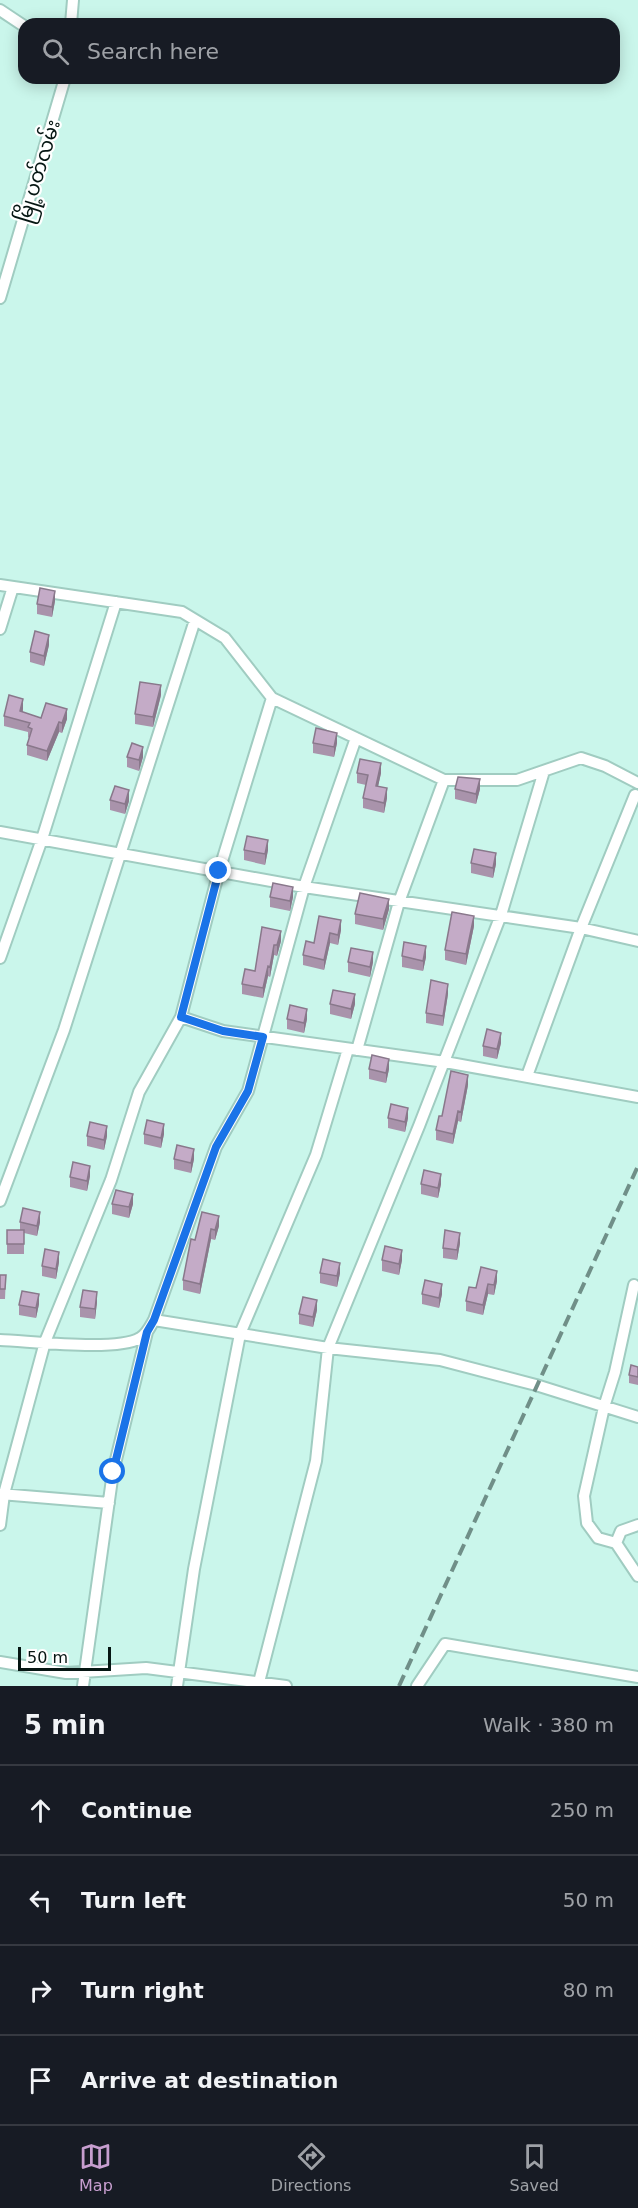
<!DOCTYPE html>
<html lang="en">
<head>
<meta charset="utf-8">
<style>
	:root { --surface:#171b24; --page:#242831; --text:#f1f3f6; --muted:#9ea1a6; --line:#363941; --accent:#c79ecf }
	body { margin:0; font-family:"DejaVu Sans","Noto Sans Myanmar",sans-serif; background:var(--page); color:var(--text) }
	.scale { position:absolute; left:18px; bottom:15px; width:93px; box-sizing:border-box; padding-left:6px; border:3px solid #061613; border-top:0; font-size:16px; line-height:21px; white-space:nowrap; color:#061613; -webkit-text-stroke:4px #fff; paint-order:stroke }
	.stop { position:absolute; width:18px; height:18px; margin:-14px; border:4px solid #1a73e8; border-radius:50%; background:#fff }
	.stop.end { background:#1a73e8; border-color:#fff; box-shadow:0 2px 6px #0008 }
	.list { margin:0; padding:0; list-style:none }
	h2 { display:flex; justify-content:space-between; align-items:center; height:78px; margin:0; padding:0 24px; font-size:26px }
	h2 small { font-size:20px; font-weight:400; color:var(--muted) }
	.list li { display:grid; grid-template-columns:39px 1fr auto; gap:18px; align-items:center; box-sizing:border-box; height:90px; padding:0 24px; border-top:2px solid var(--line) }
	.list b { display:block; font-size:22px; white-space:nowrap }
	.list em { font-size:20px; font-style:normal; color:var(--muted) }
	.icon { flex:none; width:33px; height:33px; fill:none; stroke:currentColor; stroke-width:2; stroke-linecap:round; stroke-linejoin:round }
	.map { position:relative; flex:none; width:638px; height:1686px; overflow:hidden }
	.search { position:absolute; background:var(--surface); box-shadow:0 3px 15px #0003; left:18px; right:18px; top:18px; height:66px; display:flex; align-items:center; gap:15px; box-sizing:border-box; padding:0 21px; border-radius:18px; color:var(--muted); font-size:22px }
	.sheet { height:438px; background:var(--surface) }
	nav { display:flex; justify-content:space-around; align-items:center; box-sizing:border-box; height:84px; border-top:2px solid var(--line); background:var(--surface); font-size:16px; color:var(--muted) }
	nav a { display:grid; justify-items:center; gap:3px }
	nav .on { color:var(--accent) }
	.map>svg:first-child { display:block }
	.lines { fill:none; stroke-linecap:round; stroke-linejoin:round }
	.minor-casing { stroke:#a0ccc1; stroke-width:14 }
	.minor { stroke:#fff; stroke-width:10 }
	.rail { stroke:#708f88; stroke-width:4; stroke-dasharray:12 6; stroke-linecap:butt }
	.wall { fill:#a993ab }
	.shaded-wall { fill:#89788b }
	.building { fill:#c4abc7; stroke:#89788b; stroke-width:1.5 }
	.route { stroke:#1a73e8; stroke-width:8 }
	.labels { text-anchor:middle; stroke-width:4.5; stroke-linejoin:round; paint-order:stroke }
	.street-label { font-size:20px; fill:#061613; stroke:#fff }
</style>
</head>
<body>
<div class="map">
<svg width="638" height="1686" viewBox="0 0 638 1686">
	<rect width="100%" height="100%" fill="#caf6eb"/>
	<g class="lines">
		<g class="minor-casing">
			<path id="minor" d="M0,10l24,16
				M71,24l2,-24
				M0,298l65,-220
				M0,585l182,27 43,26 47,60 172,82h73l64,-22 24,8 33,17
				M0,629l13,-42
				M0,832l304,55 277,41 57,13
				M0,958l42,-119 74,-237
				M181,1017l42,14 222,31 193,35
				M357,1050l42,-148 45,-122
				M527,1076l54,-148 54,-133
				M0,1201l64,-171 131,-410
				M154,1320l174,28 112,12 96,25 102,32
				M0,1340c30,1 117,12 140,-2 7,-4 10,-11 14,-18l62,-173 32,-56 56,-204 52,-149
				M0,1494l109,9
				M0,1525l4,-31 41,-152 66,-162 28,-88 42,-75 38,-146 53,-173
				M638,1525l-17,6 -5,12 22,33
				M616,1543l-18,-5 -11,-15 -3,-27 20,-89 11,-35 19,-87
				M0,1662l66,11 80,-5 140,18
				M83,1686l30,-214 34,-140
				M177,1686l17,-117 46,-235 76,-179 32,-106
				M258,1686l58,-225 12,-113 91,-222 82,-211 43,-144
				M417,1686l28,-42 193,33"/>
		</g>
		<use href="#minor" class="minor"/>
		<path class="rail" d="M399,1686l239,-520"/>
	</g>
	<path class="wall" d="M55,601l-3,16 -15,-3v-10z
		M49,645l-5,21 -14,-4v-10z
		M161,695l-8,32 -18,-3v-10z
		M23,709v3l18,6 26,1 -5,14 -3,-1 -12,29 -20,-6v-10l2,-7 -1,-1v-5l-24,-6v-10z
		M313,743h24l-3,14 -21,-4z
		M127,757h16l-4,14 -12,-4z
		M357,773h24l-3,13 9,12 -3,15 -21,-5v-10l3,-13 -9,-2z
		M455,789h25l-4,15 -21,-5z
		M110,800l19,1 -4,13 -15,-4z
		M244,850h24l-3,15 -21,-5z
		M471,863l25,1 -3,14 -22,-5z
		M270,897h23l-3,14 -20,-4z
		M389,909l-6,21 -28,-6v-10z
		M319,916l22,14 -3,15 -8,-2 -6,27 -21,-5v-10l11,-12z
		M474,926l-8,39 -21,-5v-10z
		M262,927l19,14 -4,15 -3,-1 -4,22 -2,-1 -5,22 -21,-4v-10l13,-13z
		M402,956l24,1 -3,14 -21,-4z
		M348,962h25l-3,15 -22,-5z
		M448,994l-5,32 -17,-3v-10z
		M330,1004h25l-4,15 -21,-5z
		M287,1019h20l-3,14 -17,-4z
		M501,1043l-4,16 -14,-3v-10z
		M369,1069h20l-3,14 -17,-4z
		M468,1085l-7,37 -3,-1 -5,23 -17,-4v-10l6,-14z
		M388,1118h20l-3,14 -17,-4z
		M144,1134h20l-3,14 -17,-4z
		M87,1136h20l-3,14 -17,-4z
		M174,1159h20l-3,14 -17,-4z
		M90,1176l-3,15 -17,-4v-10z
		M421,1184h20l-3,14 -17,-4z
		M112,1204h21l-4,14 -17,-4z
		M202,1212l17,14 -4,14 -4,-1 -11,55 -17,-4v-10l12,-40z
		M20,1222h20l-3,14 -13,-3v21h-17v-24h13z
		M460,1243l-3,17 -14,-2v-10z
		M382,1260h20l-3,15 -17,-4z
		M59,1262l-3,17 -14,-3v-10z
		M481,1267l16,14 -3,14 -6,-1 -5,21 -17,-4v-10l10,-13z
		M320,1273h20l-3,14 -17,-4z
		M0,1275h6l-1,24h-5z
		M422,1294h20l-3,14 -17,-4z
		M97,1302l-2,17 -15,-2v-10z
		M39,1304l-3,14 -17,-3v-10z
		M317,1310l-4,17 -14,-3v-10z
		M638,1367v18l-9,-2v-8z"/>
	<path class="shaded-wall" d="M55,591v10l-3,16v-10z
		M49,635v10l-5,21v-10z
		M161,685v10l-8,32v-10z
		M23,699v10l-3,12v-10z
		M67,709v10l-5,14v-10z
		M59,722v10l-12,29v-10z
		M337,733v10l-3,14v-10z
		M143,747v10l-4,14v-11z
		M381,763v10l-5,23v-10z
		M480,779v10l-4,15v-10z
		M387,788v10l-3,15v-10z
		M129,790v11l-4,13v-10z
		M268,840v10l-3,15v-11z
		M496,853v11l-3,14v-10z
		M293,887v10l-3,14v-10z
		M389,899v10l-6,21v-11z
		M474,916v10l-8,39v-11z
		M341,920v10l-3,15v-10z
		M281,931v10l-4,15v-11z
		M330,933v10l-6,27v-10z
		M274,945v10l-4,22v-10z
		M426,946v11l-3,14v-10z
		M373,952v10l-3,15v-10z
		M268,966v10l-5,22v-10z
		M448,984v10l-5,32v-10z
		M355,994v10l-4,15v-10z
		M307,1009v10l-3,14v-10z
		M501,1033v10l-4,16v-10z
		M389,1059v10l-3,14v-10z
		M468,1075v10l-7,37v-10z
		M408,1108v10l-3,14v-10z
		M458,1111v10l-5,23v-10z
		M164,1124v10l-3,14v-10z
		M107,1126v10l-3,14v-10z
		M194,1149v10l-3,14v-10z
		M90,1166v10l-3,15v-10z
		M441,1174v10l-3,14v-10z
		M133,1194v10l-4,14v-11z
		M40,1212v10l-3,14v-10z
		M219,1216v10l-4,14v-10z
		M211,1229v10l-11,55v-10z
		M460,1233v10l-3,17v-10z
		M402,1250v10l-3,15v-11z
		M59,1252v10l-3,17v-10z
		M340,1263v10l-3,14v-11z
		M497,1271v10l-3,14v-10z
		M442,1284v10l-3,14v-10z
		M488,1284v10l-5,21v-10z
		M97,1292v10l-2,17v-10z
		M39,1294v10l-3,14v-10z
		M317,1300v10l-4,17v-10z"/>
	<path class="building" d="M40,588l15,3 -3,16 -15,-3z
		M35,631l14,4 -5,21 -14,-4z
		M140,682l21,3 -8,32 -18,-3z
		M9,695l14,4 -3,12 21,7 5,-15 21,6 -5,14 -3,-1 -12,29 -20,-6 5,-16 -4,-2 2,-4 -26,-7z
		M316,728l21,5 -3,14 -21,-4z
		M132,743l11,4 -4,13 -12,-3z
		M360,759l21,4 -5,23 11,2 -3,15 -21,-5 5,-23 -11,-2z
		M458,777l22,2 -4,15 -21,-5z
		M115,786l14,4 -4,14 -15,-4z
		M247,836l21,4 -3,14 -21,-4z
		M474,849l22,4 -3,15 -22,-5z
		M273,883l20,4 -3,14 -20,-4z
		M360,893l29,6 -6,20 -28,-5z
		M452,912l22,4 -8,38 -21,-4z
		M319,916l22,4 -3,15 -8,-2 -6,27 -21,-5 3,-14 8,2z
		M262,927l19,4 -4,14h-3l-4,22 -2,-1 -5,22 -21,-4 3,-15 10,2z
		M404,942l22,4 -3,15 -21,-5z
		M351,948l22,4 -3,15 -22,-5z
		M431,980l17,4 -5,32 -17,-3z
		M333,990l22,4 -4,15 -21,-5z
		M290,1005l17,4 -3,14 -17,-4z
		M487,1029l14,4 -4,16 -14,-3z
		M372,1055l17,4 -3,14 -17,-4z
		M451,1071l17,4 -7,37 -3,-1 -5,23 -17,-4 3,-14h3z
		M391,1104l17,4 -3,14 -17,-4z
		M147,1120l17,4 -3,14 -17,-4z
		M90,1122l17,4 -3,14 -17,-4z
		M177,1145l17,4 -3,14 -17,-4z
		M73,1162l17,4 -3,15 -17,-4z
		M424,1170l17,4 -3,14 -17,-4z
		M116,1190l17,4 -4,13 -17,-3z
		M23,1208l17,4 -3,14 -17,-4z
		M202,1212l17,4 -4,14 -4,-1 -11,55 -17,-4 8,-41 4,1z
		M7,1230h17v14h-17z
		M445,1230l15,3 -3,17 -14,-2z
		M385,1246l17,4 -3,14 -17,-4z
		M45,1249l14,3 -3,17 -14,-3z
		M323,1259l17,4 -3,13 -17,-3z
		M481,1267l16,4 -3,14 -6,-1 -5,21 -17,-4 3,-14 7,1z
		M0,1275h6l-1,14h-5z
		M425,1280l17,4 -3,14 -17,-4z
		M83,1290l14,2 -2,17 -15,-2z
		M22,1291l17,3 -3,14 -17,-3z
		M303,1297l14,3 -4,17 -14,-3z
		M631,1365l7,2v10l-9,-2z"/>
	<g class="lines">
		<path class="route" d="M113,1472l34,-140 7,-12 62,-173 32,-56 15,-54 -40,-6 -42,-14 38,-146"/>
	</g>
	<g class="labels">
		<g class="street-label">
			<text transform="translate(38 171) rotate(-73)" y="7">မြို့ပတ်လမ်း</text>
		</g>
	</g>
</svg>
<div class="scale">50 m</div>
<div class="stop" style="left:113px;top:1472px"></div>
<div class="stop end" style="left:219px;top:871px"></div>
<div class="search"><svg class="icon" aria-label="search" viewBox="0 0 24 24"><circle cx="10" cy="10" r="6"/><path d="M15 15l6 6"/></svg>Search here</div>
</div>
<section class="sheet">
<h2>5 min<small>Walk · 380 m</small></h2>
<ul class="list">
<li><svg class="icon" aria-label="ahead" viewBox="0 0 24 24"><path d="M12 20V5M6 11l6-6 6 6"/></svg><div><b>Continue</b></div><em>250 m</em></li>
<li><svg class="icon" aria-label="left" viewBox="0 0 24 24"><path d="M17 20v-9H6M10 6l-5 5 5 5"/></svg><div><b>Turn left</b></div><em>50 m</em></li>
<li><svg class="icon" aria-label="right" viewBox="0 0 24 24"><path d="M7 20v-9h11M14 6l5 5-5 5"/></svg><div><b>Turn right</b></div><em>80 m</em></li>
<li><svg class="icon" aria-label="arrive" viewBox="0 0 24 24"><path d="M6 21V4h12l-3 4 3 4H6"/></svg><div><b>Arrive at destination</b></div></li>
</ul>
</section>
<nav>
<a class="on"><svg class="icon" aria-label="map" viewBox="0 0 24 24"><path d="M3 6l6-2 6 2 6-2v14l-6 2-6-2-6 2zM9 4v14M15 6v14"/></svg>Map</a>
<a><svg class="icon" aria-label="directions" viewBox="0 0 24 24"><path d="M12 3l9 9-9 9-9-9zM9 14v-3h6M13 9l2 2-2 2"/></svg>Directions</a>
<a><svg class="icon" aria-label="saved" viewBox="0 0 24 24"><path d="M7 4h10v16l-5-4-5 4z"/></svg>Saved</a>
</nav>
</body>
</html>
